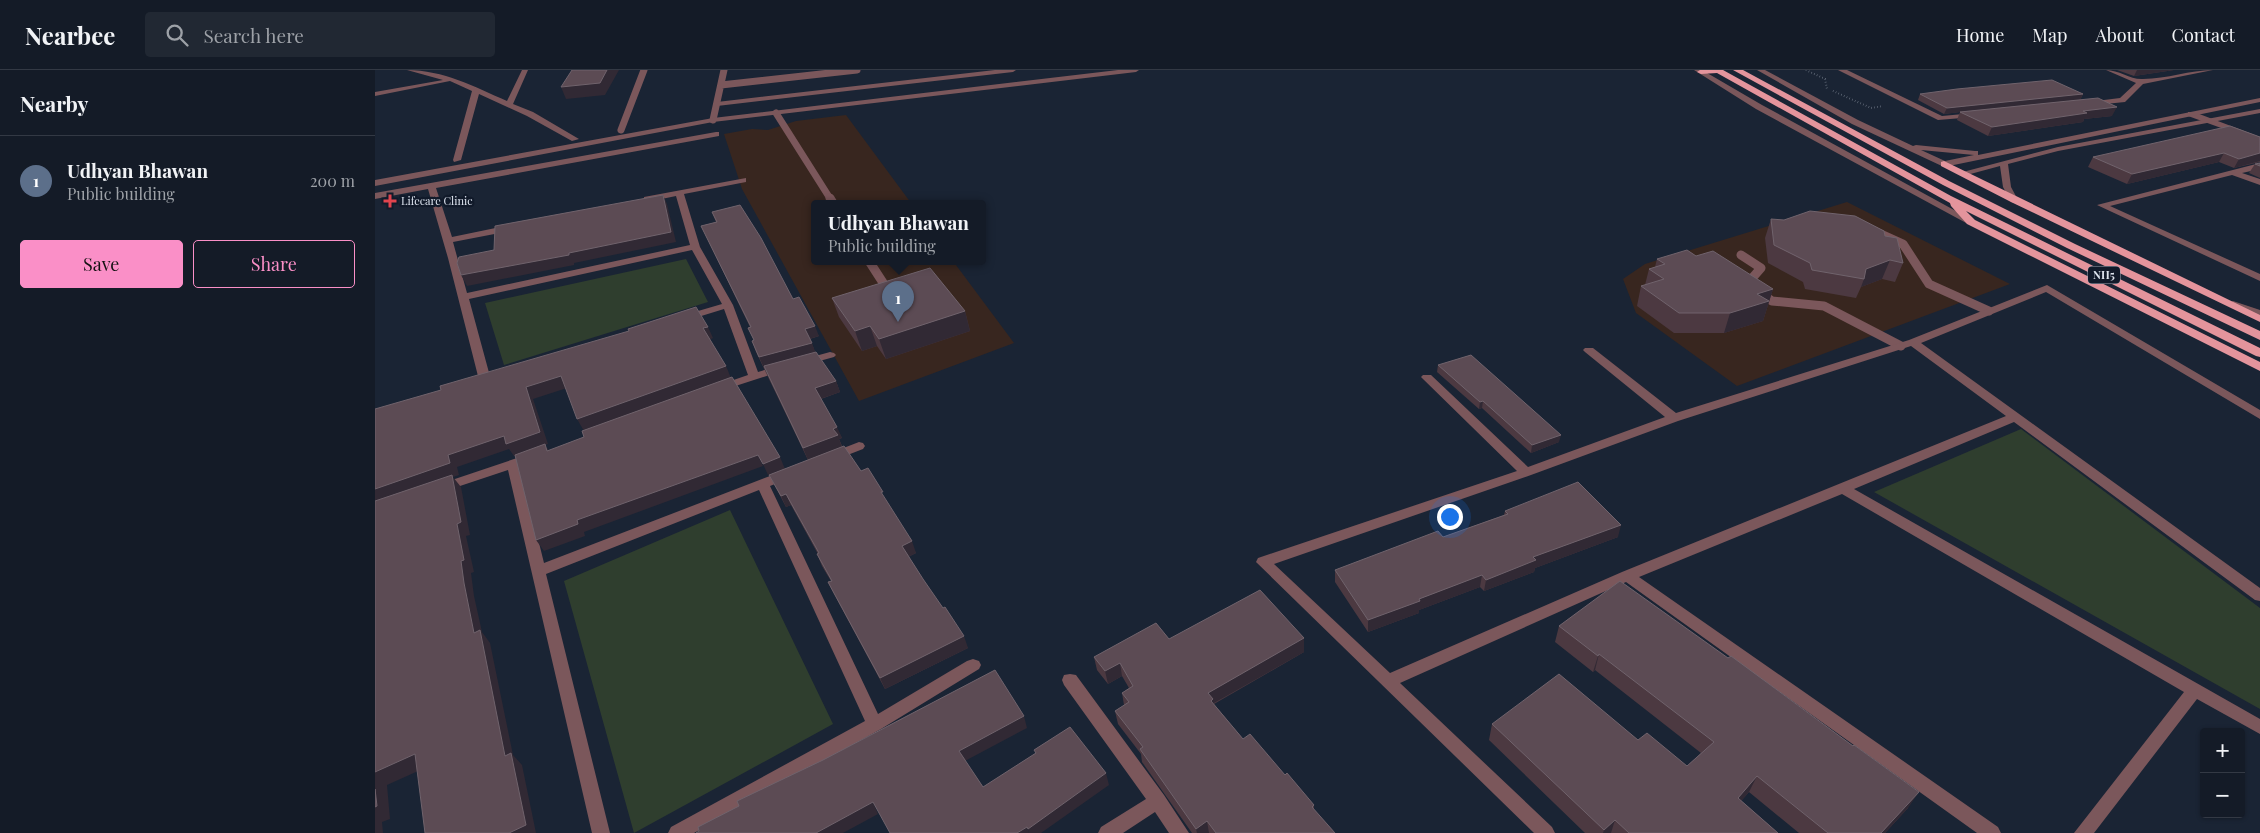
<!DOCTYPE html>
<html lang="en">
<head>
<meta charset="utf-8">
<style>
	:root { --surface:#141b27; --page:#212833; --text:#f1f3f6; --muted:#9da1a7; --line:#333944; --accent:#fa8fc7 }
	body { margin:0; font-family:"Playfair Display",serif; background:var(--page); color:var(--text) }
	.controls { position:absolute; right:15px; bottom:15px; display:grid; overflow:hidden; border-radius:5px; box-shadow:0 1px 4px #0004 }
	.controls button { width:45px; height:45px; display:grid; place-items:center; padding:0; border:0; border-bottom:1px solid var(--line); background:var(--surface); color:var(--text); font:25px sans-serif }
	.you { position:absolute; left:1074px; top:446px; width:18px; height:18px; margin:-12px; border:4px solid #fff; border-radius:50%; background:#1a73e8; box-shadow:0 0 0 8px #1a73e833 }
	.badge { display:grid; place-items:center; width:32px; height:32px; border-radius:50%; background:var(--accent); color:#fff; font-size:16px; font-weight:700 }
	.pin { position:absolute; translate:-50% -41px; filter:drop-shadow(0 1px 2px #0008) }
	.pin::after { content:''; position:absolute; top:26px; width:18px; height:15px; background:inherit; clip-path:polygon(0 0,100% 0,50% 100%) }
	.popup { position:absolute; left:436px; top:130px; width:175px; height:65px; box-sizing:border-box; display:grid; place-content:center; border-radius:5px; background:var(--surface); filter:drop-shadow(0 1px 4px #0005); font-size:16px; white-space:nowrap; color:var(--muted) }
	.popup b { font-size:19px; color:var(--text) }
	.popup::after { content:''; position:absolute; left:50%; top:100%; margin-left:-10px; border:10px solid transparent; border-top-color:var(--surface) }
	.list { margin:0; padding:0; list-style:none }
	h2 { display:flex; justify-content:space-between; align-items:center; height:65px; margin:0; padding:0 20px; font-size:21px }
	h2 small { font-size:16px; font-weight:400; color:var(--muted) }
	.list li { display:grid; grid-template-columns:32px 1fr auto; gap:15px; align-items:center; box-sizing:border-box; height:90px; padding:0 20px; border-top:1px solid var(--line) }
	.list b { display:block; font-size:19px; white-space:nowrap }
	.list p { margin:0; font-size:16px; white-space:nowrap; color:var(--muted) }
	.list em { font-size:16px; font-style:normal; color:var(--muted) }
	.actions { display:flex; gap:10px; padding:15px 20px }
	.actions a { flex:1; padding:11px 0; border:1px solid var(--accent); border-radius:5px; text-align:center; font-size:18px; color:var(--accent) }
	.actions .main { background:var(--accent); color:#111 }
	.icon { flex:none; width:28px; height:28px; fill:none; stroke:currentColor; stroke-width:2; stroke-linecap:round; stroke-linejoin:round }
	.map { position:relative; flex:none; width:1885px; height:763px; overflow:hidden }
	header { display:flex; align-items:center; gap:30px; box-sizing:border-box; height:70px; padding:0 25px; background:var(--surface); border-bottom:1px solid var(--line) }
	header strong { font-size:24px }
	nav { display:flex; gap:28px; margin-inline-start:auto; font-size:18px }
	.search { width:350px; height:45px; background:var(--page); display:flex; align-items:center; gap:12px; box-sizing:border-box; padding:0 18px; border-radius:5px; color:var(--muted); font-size:19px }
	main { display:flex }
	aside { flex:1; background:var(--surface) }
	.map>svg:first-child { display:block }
	.commercial { fill:#38261f }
	.green { fill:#2f3e2e }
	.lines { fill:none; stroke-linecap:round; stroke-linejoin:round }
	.path { stroke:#7e8694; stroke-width:2; stroke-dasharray:0.5 2.5; stroke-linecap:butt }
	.service-far1 { stroke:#7b575b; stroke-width:7 }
	.service { stroke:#7b575b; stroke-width:9 }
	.minor { fill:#7b575b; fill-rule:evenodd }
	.tertiary { fill:#7b575b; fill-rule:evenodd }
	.trunk { fill:#e4949c; fill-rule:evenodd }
	.wall { fill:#4c3941 }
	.shaded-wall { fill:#312934 }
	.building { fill:#5c4b54; stroke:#70636c }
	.health-dot { fill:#e0444e; stroke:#111a2a; stroke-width:2 }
	.labels { text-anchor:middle; stroke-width:4.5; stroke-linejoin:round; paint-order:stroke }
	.far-poi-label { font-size:11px; fill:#dde4ef; stroke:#111a2a; text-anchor:start }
	.shield { fill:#111a2a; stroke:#a0a7b4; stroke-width:1 }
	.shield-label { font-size:11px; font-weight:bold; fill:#dde4ef }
</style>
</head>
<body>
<header>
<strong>Nearbee</strong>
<div class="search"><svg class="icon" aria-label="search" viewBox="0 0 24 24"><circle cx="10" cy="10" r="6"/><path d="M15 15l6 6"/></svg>Search here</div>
<nav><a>Home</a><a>Map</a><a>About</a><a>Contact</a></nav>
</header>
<main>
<aside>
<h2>Nearby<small></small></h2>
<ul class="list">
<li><span class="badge" style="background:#5c6f8a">1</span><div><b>Udhyan Bhawan</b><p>Public building</p></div><em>200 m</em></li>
</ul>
<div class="actions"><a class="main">Save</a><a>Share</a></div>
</aside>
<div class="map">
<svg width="1885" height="763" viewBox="0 0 1885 763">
	<rect width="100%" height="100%" fill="#1a2434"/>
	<path class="commercial" d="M471,45l65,88h-97v58h139l61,82 -155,58 -117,-212 -18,-55 28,-5 16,1 28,-9z
		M1472,132l163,82 -273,102 -101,-73 -13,-34 22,-15z"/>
	<path class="green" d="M311,189l22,43 -204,63 -19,-62z
		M1646,359l239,179v101l-386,-217z
		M355,440l103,214 -199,109 -70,-252z"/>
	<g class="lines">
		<path class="path" d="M1431,0l19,9 2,10
			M1458,21l38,17 12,-2"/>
		<path class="service-far1" d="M346,15l136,-15
			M401,43l55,87
			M338,50l11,-50
			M246,60l23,-60"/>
		<path class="service" d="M455,128l3,5
			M1497,160l31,14 26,40 60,27
			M1366,185l20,13 -14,16 25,17 52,5 77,40
			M494,191l20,31"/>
		<path class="minor" d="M32,0c36,0 68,17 100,31l15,-31h6l-15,34 20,8 46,27 -7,2 -45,-25 -48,-22 -18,66 -7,2 -1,-2 19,-69 -22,-10 -75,15v-4l68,-12z
			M620,0h21l-3,2 -296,34 -4,-2 4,-2z
			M1463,0h9l95,46 32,-3 4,2 -4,2 -36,3z
			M1731,0c13,0 25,10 37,9 24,0 47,-9 70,-9l-70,14 -18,18 -40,4 -1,-2 4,-2 32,-4 16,-15z
			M1813,42h6l66,25v5l-72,-26z
			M341,62h3v4l-283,52 16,49 58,-12 5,3 -5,3 -57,11 14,51 223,-48 -14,-49 -29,6 -3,-1v-4l102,-19v4l-62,12 16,53 33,58 25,67 23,-7 6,3 -2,2 -65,21 -4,-1 -2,-2 2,-2 32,-11 -24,-66 -39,12 -5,-3 1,-2 41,-12 -30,-54 -223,49 22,81 -6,3 -6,-3 -31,-122 -20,-69 -53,10v-6z
			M1885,93v6l-18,4 18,6v6l-28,-10 -122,31 150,68v7l-163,-76z
			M1672,215l213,125v9l-214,-127 -125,51 339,245v13l-5,-1 -241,-178 -160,67 406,230v15l-63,-35 -103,134h-20l110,-141 -342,-198 -203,83 359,250 3,6h-24l-351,-251 -226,101 152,144 3,6h-21l-278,-271 2,-4 259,-87 -94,-92 -2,-2 2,-2h8l97,92 137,-50 -80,-65 -2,-2 2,-2h8l83,65 233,-73zM1536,276l95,70 -384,156 -232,101 -116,-109 257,-89 147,-54z
			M455,282l4,1 2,2 -2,2 -29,8 -6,-3 2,-2z
			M484,372l4,1 2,3 -2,3 -31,12 -6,-4 2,-3z
			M157,383l6,4 -2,3 -16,6 24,97 239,-92h10l1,3 -1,3 -23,9 108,228 89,-53 6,-2 6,2 2,4 -2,4 -98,60 -187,104h-26l3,-6 194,-106 -106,-231 -213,84 64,259h-18l-84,-363 -66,22 -7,-4 2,-3z
			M695,604l6,1 88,120 25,38h-20l-14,-21 -32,21h-25l3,-6 45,-28 -82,-114 -2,-5 2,-5z"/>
		<path class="tertiary" d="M743,0h21l-3,2 -423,50 -338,64v-6l338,-62z
			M1319,0h8l60,35 214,117 -2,2h-6l-212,-115z
			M1382,0h8l93,50 55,26 3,-1 59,6h3v4l282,-57v4l-316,65 -92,-43zM1546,80l53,5 -29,6z
			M1885,39v4l-202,38 -50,13 3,23 7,13 -4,3 -3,-1 -8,-15 -3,-21 -37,10 -4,-3 99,-26z
			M1858,231l27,9v6l-31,-10 -1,-2z"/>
		<path class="trunk" d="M1325,0h23l228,126 309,152v9l-4,-1 -290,-145 9,9 285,142v9l-293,-147 -16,-18 -1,-3 -233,-130 -16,1 -4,-2z
			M1358,0h10l206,111 126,63 185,87v9l-193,-92 -124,-63z
			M1569,91l316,154v7l-249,-120 -70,-36v-4z"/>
	</g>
	<path class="wall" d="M1742,0h57l-40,6z
		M1545,24h163l-3,6 32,16 -28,3 -1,3 -95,14 -31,-16 3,-8 -16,2 -26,-14z
		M1885,67v25l-26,6 -15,-6 -92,22 -39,-17 5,-10z
		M1885,93v15l-11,-5 6,-9z
		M337,142l81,87 26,37 -9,3 5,13 21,29 4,11 -19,7 21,39 -3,1 3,7 19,25 25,30 30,52 -8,4 60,91 -83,41 -51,-95 -6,-12 3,-1 -9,-15 -5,-12h1l-27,-49 -5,2 -11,-21 -6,-11 39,-15 -52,-108 -4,-11 2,-1 -6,-12 2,-1 -49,-101 15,-4z
		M1396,149l114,17 18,27 -8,19 -13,-3 -21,8 -5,11 -51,-9 -2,-7 -35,-19 -3,-25z
		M1321,186l77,33 -10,32 -39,12h-50l-37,-27 4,-20 4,-1 4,-16 6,-2 2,-8z
		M457,228l133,13 5,20 -84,28 -9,-13 -15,5 -23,-34z
		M1063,295l121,77 -28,11 -49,-45 -3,1 -42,-37z
		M1130,441l113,26 -83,31 -1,4 -50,19 -4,-4 -61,23v3l-51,19 -33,-50v-12l108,-33 61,-22z
		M1184,556l349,182 -23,25h-86l-50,-41 -8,9 37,32h-193l-96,-93 3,-16 146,16 49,26 14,-13 -106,-83 -2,2 -38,-30z
		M794,569l135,13 -90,52 29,35 42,36 29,30v5l21,23h-143l-50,-71 -1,-8 -23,-30 -3,-13 9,-6 -2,-12 7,-5 -7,-12 -14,8 -11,-14 -3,-13z"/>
	<path class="shaded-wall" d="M232,0h12l-14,25 -39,4 -5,-12z
		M1762,0h37l-40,6z
		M1708,24l-3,6 -120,12 -16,2 3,-6z
		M1742,37l-5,9 -28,3 -1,3 -95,14 4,-9 91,-16z
		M1849,83l-5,9 -92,22 5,-10z
		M1885,83v8l-26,7 5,-9z
		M288,125l4,9 9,38 -102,21v2l-107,21 -6,-11 108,-22z
		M1515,190l-8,19 -21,8 3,-8 2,-10z
		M1398,219l-10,32 -39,12 6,-20 27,-19z
		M590,241l5,20 -84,28 -7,-20z
		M440,256l4,10 -10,3 -4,-10z
		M495,256l7,20 -15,5 -7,-20z
		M333,257l5,11 -4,2 -6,-12z
		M437,273l4,11 -52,14 -5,-11z
		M351,296l5,12 -147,53 -7,-12z
		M186,306l6,12 -34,11 15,45 -3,1 7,10 -5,-4 -2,-6 -31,11 -5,-7 -52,18 2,8 -6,2 8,10 9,48 -4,1 8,36 -3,1 3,23 8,36 8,11 23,112 9,10 14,68h-27l-4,-77 -130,-252v-15l73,-34 78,-68z
		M461,311l4,11 -20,7 -5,-11z
		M1108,331l-1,7 -3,1 1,-7z
		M462,357l5,11 -3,1 3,8 -34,13 -5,-12 30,-19z
		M1186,365l-2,7 -28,11 1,-8z
		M383,385l5,11 -179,66 1,4 -41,15 -8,-11 41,-20z
		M405,387l5,12 -17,6 -5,-11z
		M411,424l5,11 -5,2 -5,-11z
		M1246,455l-3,12 -83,31 -1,4 -50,19 2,-11 47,-23z
		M537,471l4,12 -10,5 -4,-12z
		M1107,505l-2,12 -61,23v3l-51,19v-12l51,-21z
		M589,566l4,12 -83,41 -5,-11z
		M929,568v14l-90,51 1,9 -7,-19z
		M1224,584l-4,16 -2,2 5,-16z
		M745,593l2,13 -14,8 -3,-13z
		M649,646l3,12 -64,34 -4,-11z
		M40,684l12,13 -40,18 3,34 -8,3 1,11h-8v-61z
		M731,703l3,12 -68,48h-12l-1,-4z
		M1382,706l-8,16 -19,22 8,-16z
		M1544,722l-11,16 -23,25h-4z
		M498,732l5,12 -35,19h-27z
		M1240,750l-4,13h-8l1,-3z
		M832,751l2,12h-12l-1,-4z
		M652,757l2,6h-12z"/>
	<path class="building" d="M197,0h35l-7,13 -39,4z
		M1677,10l31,14 -136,14 -27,-14 37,-5z
		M1723,28l19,9 -34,4 4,2 -95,14 -32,-15z
		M1855,56l30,11v16l-21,6 -15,-6 -92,21 -39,-17z
		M1885,93v3l-5,-2z
		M288,125l8,37 -102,21v2l-108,20 -4,-12 2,-6 35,-7 1,-24z
		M365,135l21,33 32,61 6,-2 16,29 -10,3 7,14 -53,14 -7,-16 2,-1 -6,-12 3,-1 -50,-101 16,-4 -5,-10z
		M1435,141l45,5 29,15 1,5 12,2 6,25 -13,-3 -24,9 -2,10 -52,-9 -2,-7 -36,-18 -3,-26 13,1z
		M1312,180l9,6 17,-5 60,38 -16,5 12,7 -39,12h-51l-38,-27 23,-7 -15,-10 16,-5 -8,-5z
		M555,198l35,43 -86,28 -9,-13 -15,5 -23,-33z
		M321,237l12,20 -5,1 23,38 -149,53 -16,-43 -35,11 14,45 -34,12 -2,-8 -56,19 2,8 -75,26v-80l66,-19 -1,-4 189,-55 -1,-2z
		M441,282l20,29 -21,7 22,39 -4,2 5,6 -35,13 -39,-82z
		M1096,285l90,80 -29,10 -49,-44 -3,1 -42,-37z
		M357,307l48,80 -17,7 -5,-9 -181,65 1,4 -42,16 -21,-85 30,-11 2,7 37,-14 -2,-6z
		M469,376l17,25 7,-3 15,24h-2l31,49 -10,5 21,33 20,29 2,-1 19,29 -84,42 -52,-96 4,-1 -15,-27 2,-1 -33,-59 -5,2 -12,-21z
		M77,405l9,47 -4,2 7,36 -3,1 3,22 10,50 6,-3 25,126 6,-3 15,72 -17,8h-84l-10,-79 -40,18v-271z
		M1203,412l43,43 -88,32 3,3 -50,20 -4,-5 -63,24 1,2 -52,19 -33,-50 103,-39 5,6 65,-23 -3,-3z
		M1245,511l108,77 3,-2 122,90 1,-1 65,47 -38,41h-53l-71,-57 -19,22 40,35h-149l-14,-13 -11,10 -112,-106 67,-50 79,66 9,-7 40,33 27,-24 -115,-88 -1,2 -39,-30z
		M885,520l44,48 -96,55 5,6 -2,2 32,38 7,-5 35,41 2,-2 27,32 -2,2 23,26h-119l-9,-12 -11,8 -56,-80 3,-2 -28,-36 14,-9 -7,-9 11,-7 -13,-23 -15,8 -11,-14 62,-34 13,16z
		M620,600l29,46 -65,35 24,36 53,-34 -2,-3 36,-23 36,46 -78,56 -1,-2 -10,6h-127l-17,-31 -57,31h-120l3,-2 -1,-4 41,-21 -2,-5 86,-41z
		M0,719l2,17 -2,1z"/>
	<path class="health-dot" d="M12.5 123.5h5v5h5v5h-5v5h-5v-5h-5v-5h5z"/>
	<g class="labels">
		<g class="far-poi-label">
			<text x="26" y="135">Lifecare Clinic</text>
		</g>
		<rect class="shield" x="1713" y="196.5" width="32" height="17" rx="4"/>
		<g class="shield-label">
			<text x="1729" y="209">NH5</text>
		</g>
	</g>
</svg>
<div class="controls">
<button>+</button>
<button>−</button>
</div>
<div class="you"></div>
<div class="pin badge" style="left:523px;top:252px;background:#5c6f8a">1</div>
<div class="popup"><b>Udhyan Bhawan</b>Public building</div>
</div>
</main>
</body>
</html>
